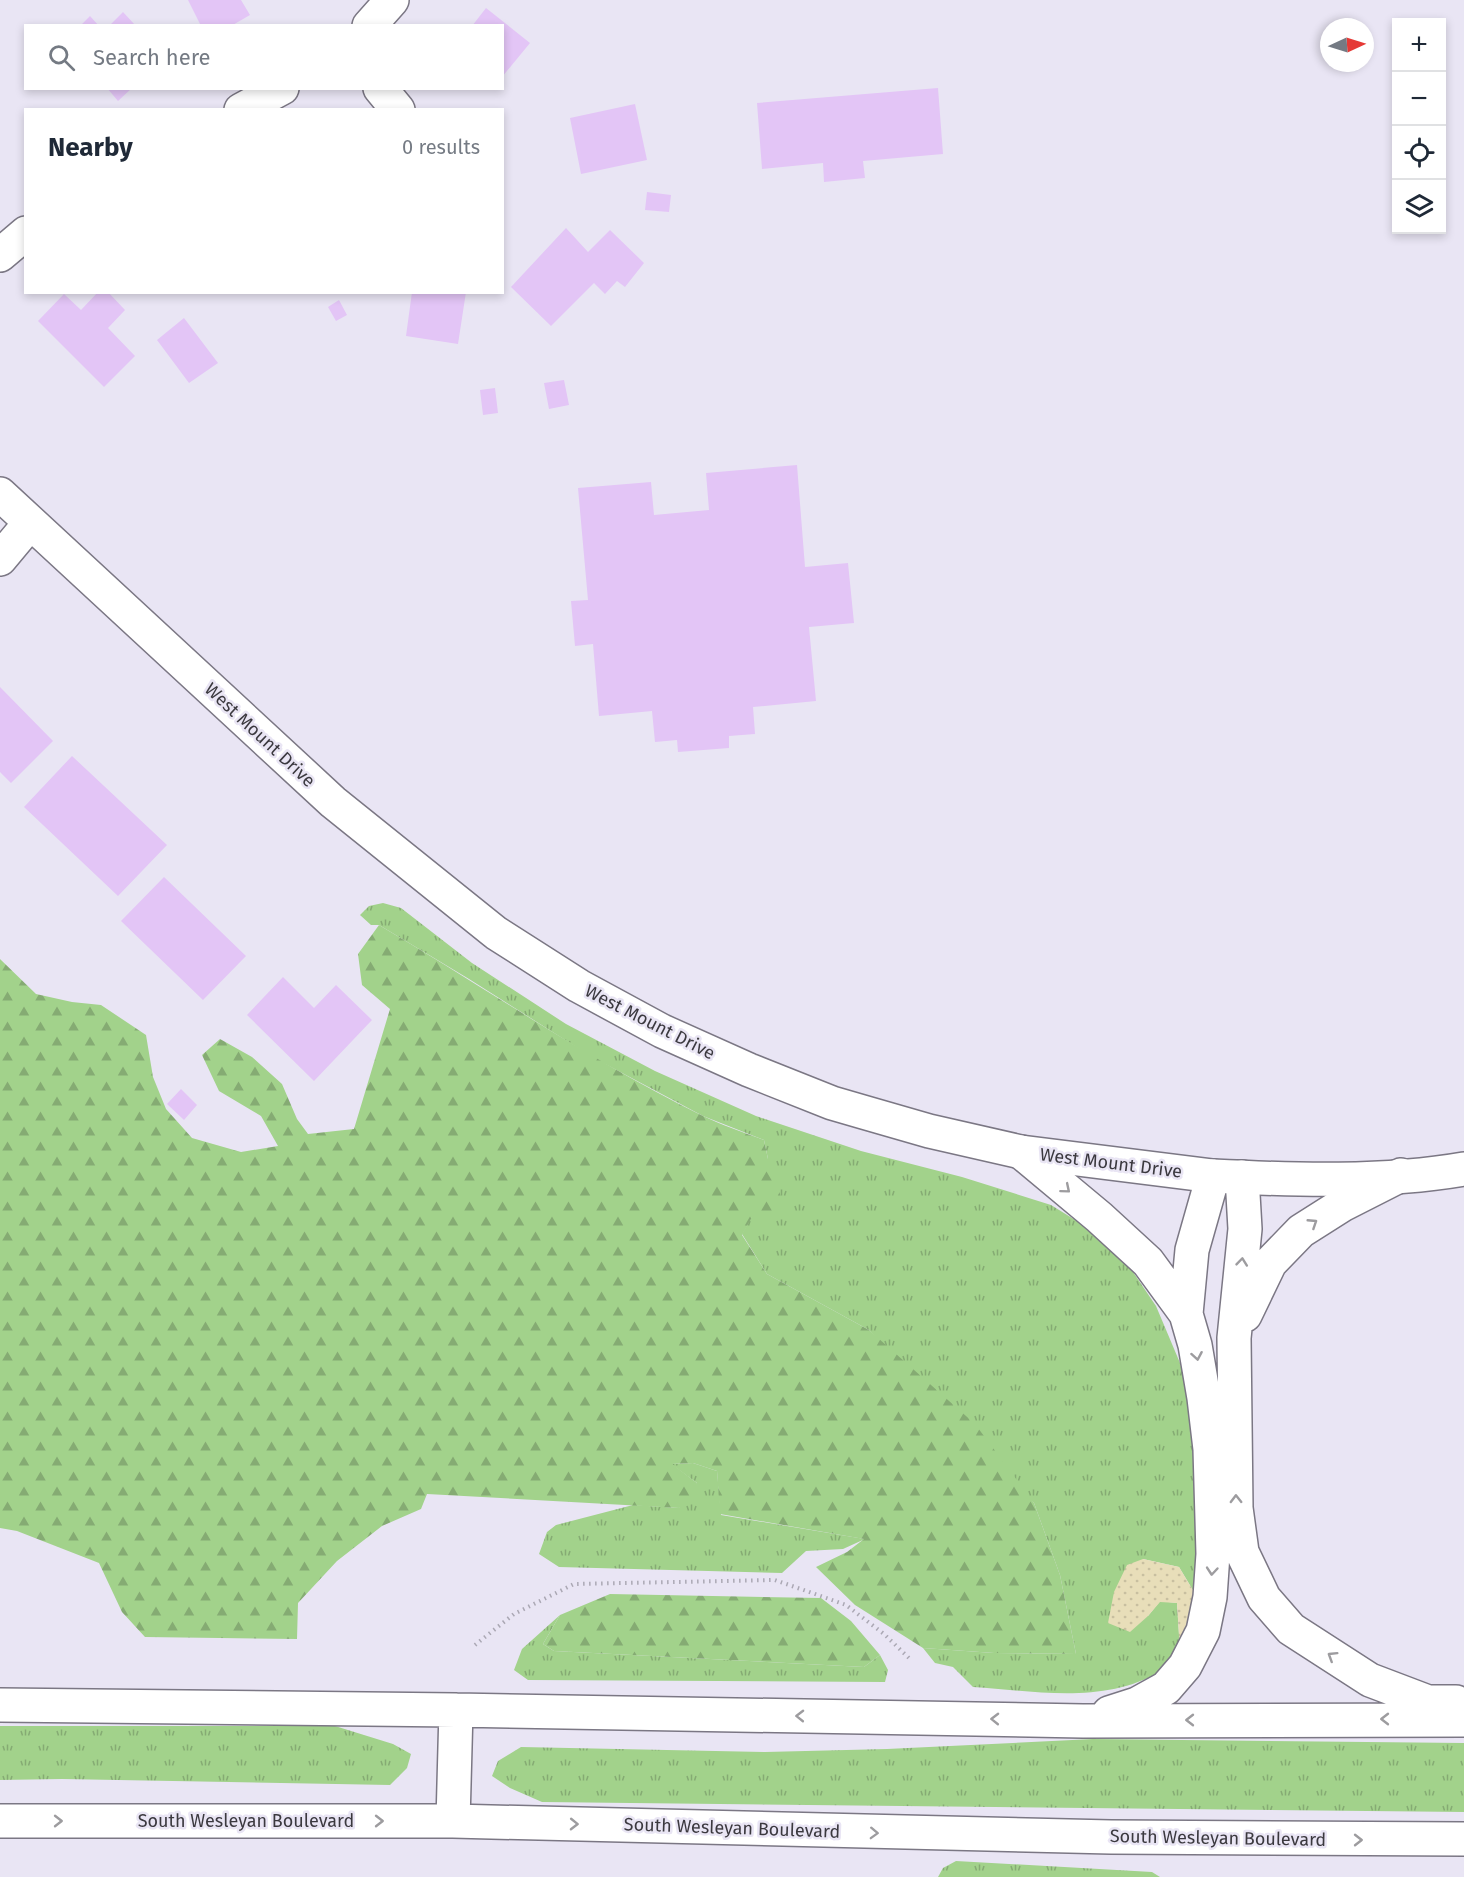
<!DOCTYPE html>
<html lang="en">
<head>
<meta charset="utf-8">
<style>
	:root { --surface:#fff; --page:#f6f6f7; --text:#1f2937; --muted:#747a83; --line:#e0e1e3 }
	body { margin:0; font-family:"Fira Sans",sans-serif; background:var(--page); color:var(--text) }
	.controls { position:absolute; right:18px; top:18px; display:grid; overflow:hidden; border-radius:0px; box-shadow:0 3px 9px #0003 }
	.controls button { width:54px; height:54px; display:grid; place-items:center; padding:0; border:0; border-bottom:2px solid var(--line); background:var(--surface); color:var(--text); font:30px sans-serif }
	.compass { position:absolute; left:1320px; top:18px; width:54px; height:54px; border-radius:50%; background:var(--surface); box-shadow:0 3px 9px #0003; rotate:86deg }
	.list { margin:0; padding:0; list-style:none }
	h2 { display:flex; justify-content:space-between; align-items:center; height:78px; margin:0; padding:0 24px; font-size:26px }
	h2 small { font-size:20px; font-weight:400; color:var(--muted) }
	.icon { flex:none; width:33px; height:33px; fill:none; stroke:currentColor; stroke-width:2; stroke-linecap:round; stroke-linejoin:round }
	.map { position:relative; flex:none; width:1464px; height:1877px; overflow:hidden }
	.search { position:absolute; background:var(--surface); box-shadow:0 3px 9px #0003; left:24px; top:24px; width:480px; height:66px; display:flex; align-items:center; gap:15px; box-sizing:border-box; padding:0 21px; border-radius:0px; color:var(--muted); font-size:22px }
	.panel { position:absolute; background:var(--surface); box-shadow:0 3px 9px #0003; left:24px; top:108px; width:480px; height:186px; border-radius:0px }
	.map>svg:first-child { display:block }
	.grass { fill:url(#grass-tufts) }
	.forest { fill:url(#forest-firs) }
	.sand { fill:url(#sand-dots) }
	.building { fill:#e3c5f6 }
	.lines { fill:none; stroke-linecap:round; stroke-linejoin:round }
	.minor-casing { stroke:#7b7784; stroke-width:36 }
	.major-casing { stroke:#7b7784; stroke-width:36 }
	.highway-casing { stroke:#7b7784; stroke-width:36 }
	.path { stroke:#aba8b4; stroke-width:4; stroke-dasharray:1.5 4.5; stroke-linecap:butt }
	.minor { stroke:#fff; stroke-width:33 }
	.major { stroke:#fff; stroke-width:33 }
	.highway { stroke:#fff; stroke-width:33 }
	.oneway { stroke:#9d9c9f }
	.labels { text-anchor:middle; stroke-width:5; stroke-linejoin:round; paint-order:stroke }
	.street-label { font-size:18px; fill:#3b393f; stroke:#e9e5f4 }
</style>
</head>
<body>
<div class="map">
<svg width="1464" height="1877" viewBox="0 0 1464 1877">
	<defs>
		<pattern id="grass-tufts" width="24" height="20" patternUnits="userSpaceOnUse" patternTransform="scale(1.5)"><rect width="24" height="20" fill="#a2d28b"/><path d="M3 7l-1-3M5 7V3M7 7l1-3M15 17l-1-3M17 17v-4M19 17l1-3" fill="none" stroke="#85ab73"/></pattern>
		<pattern id="forest-firs" width="22" height="20" patternUnits="userSpaceOnUse" patternTransform="scale(1.5)"><rect width="22" height="20" fill="#a2d28b"/><path d="M5 1l3.5 6h-7zM16 11l3.5 6h-7z" fill="#85ab73"/></pattern>
		<pattern id="sand-dots" width="8" height="8" patternUnits="userSpaceOnUse" patternTransform="scale(1.5)"><rect width="8" height="8" fill="#e8deb9"/><path d="M2 2h.1M6 6h.1" fill="none" stroke="#c8bfa0" stroke-width="1.8" stroke-linecap="round"/></pattern>
	</defs>
	<rect width="100%" height="100%" fill="#e9e5f4"/>
	<path class="grass" d="M383,903l18,5 71,55 94,61 89,47 101,45 105,35 101,26 89,28 42,26 38,38 25,37 24,57 15,61 7,104 -8,64 -15,-25 -36,-8 5,57 12,-15 17,2 3,48c-5,6 -11,15 -19,20 -57,34 -125,20 -188,16l-20,-20 -18,-4 -12,-15 71,5 82,1 -16,-79 -26,-72 -165,-173 -102,-56 -25,-40 10,-18 16,-57 -4,-19 -61,-24 -111,-59 -123,-78 -90,-54h-8l-11,-10 9,-9z
		M693,1463l24,8 4,44 144,24 -22,10 -37,2 -24,22 -223,-6 -20,-13 8,-22 9,-7 77,-20 46,3 18,-25 -26,-19z
		M560,1615l-17,29 11,7 310,16 16,-12 8,15 -3,12 -357,-2 -14,-10 8,-21z
		M0,1726h335l58,18 18,10 -4,14 -17,17 -328,-6 -62,1z
		M1093,1739l371,4v69l-922,-10 -32,-14 -18,-12 6,-15 23,-14 244,5 122,-3z
		M956,1861l196,11 8,5h-222l5,-9z"/>
	<path class="forest" d="M379,925c107,63 210,135 322,190 20,10 42,17 63,25l4,19 13,38 -8,19 -21,1 -10,18 25,39 102,56 106,94 59,79 26,72 16,79 -82,-1 -71,-5 -68,-43 -39,-38 31,-15 17,-13 -144,-25 -3,-43 -24,-8 -21,1 25,19 -3,20 -15,5 -252,-14 -6,15 -39,17 -45,35 -39,42 -1,36 -152,-2 -23,-25 -23,-49 -82,-32 -17,-3v-569l36,35 36,8 29,3 45,30 7,42 13,32 26,29 49,14 37,-6 -17,-30 -42,-25 -17,-36 18,-16 32,18 30,27 15,35 11,15 46,-5 36,-120 -28,-24 -4,-31z
		M610,1594l211,4 30,23 29,34 -16,12 -310,-16 -11,-7 17,-29z"/>
	<path class="sand" d="M1143,1559l36,8 15,25 -14,59 -3,-48 -17,-1 -12,14 -18,16 -22,-9 6,-31 13,-27z"/>
	<path class="building" d="M188,0h53l9,15 -19,11h-30z
		M486,8l44,35 -28,34v-51h-30z
		M123,12l13,14h-27z
		M90,16l9,10h-19z
		M107,88h25l-14,13z
		M938,88l5,66 -80,7 2,17 -41,4 -1,-19 -61,6 -5,-66z
		M635,104l12,56 -66,14 -11,-56z
		M647,192l24,3 -2,17 -24,-2z
		M566,228l22,24 22,-22 34,33 -19,24 -8,-6 -12,13 -11,-11 -43,43 -40,-39z
		M98,292h10l17,18 -17,18 27,28 -31,31 -66,-66 26,-27 17,16z
		M412,292h54l-8,52 -52,-8z
		M339,300l8,15 -11,6 -8,-14z
		M184,318l34,45 -29,20 -32,-43z
		M564,380l5,25 -20,4 -5,-26z
		M495,388l3,25 -15,2 -3,-25z
		M797,465l8,102 43,-4 6,60 -45,4 7,74 -63,6 2,27 -26,2v12l-51,4 -1,-12 -22,2 -3,-31 -53,5 -6,-72 -18,2 -4,-45 17,-1 -10,-112 73,-6 3,33 55,-5 -3,-37z
		M0,687l53,54 -42,42 -11,-11z
		M72,756l95,89 -49,51 -94,-89z
		M164,877l82,79 -43,44 -82,-79z
		M283,977l31,31 22,-23 36,35 -58,61 -67,-66z
		M181,1089l16,16 -13,15 -17,-16z"/>
	<g class="lines">
		<g class="minor-casing">
			<path id="minor" d="M369,26l23,-26
				M380,88l18,22
				M241,110l41,-22
				M0,255l26,-22
				M0,559l30,-36"/>
		</g>
		<g class="major-casing">
			<path id="major" d="M0,494l333,308 163,131 83,53 83,45 87,39 83,33 31,9 66,19 92,21 192,24c81,4 171,7 251,-7"/>
		</g>
		<g class="highway-casing">
			<path id="highway" d="M1021,1152l78,65 49,45 38,52
				M1242,1177l3,52 -11,109 2,170 6,44 22,46 27,31 79,51 58,22h28
				M1245,1315l25,-52 31,-32 41,-26 59,-30
				M0,1705l456,5 627,11 381,-1
				M1109,1713l28,-9 29,-16 19,-22 18,-35 7,-34 3,-43 -3,-105 -6,-51 -9,-53 -9,-31 6,-64 21,-74
				M0,1821h453l658,16 353,2
				M453,1821l3,-111"/>
		</g>
		<path class="path" d="M475,1645l39,-31 60,-30 201,-4 71,25 38,29 27,26"/>
		<use href="#minor" class="minor"/>
		<use href="#major" class="major"/>
		<use href="#highway" class="highway"/>
	</g>
	<defs><path id="oneway-chevron" d="M-2-3.5L2.5 0L-2 3.5" fill="none" stroke-width="1.6" stroke-linecap="round" stroke-linejoin="round" transform="scale(1.5)"/></defs>
	<g class="oneway">
		<use href="#oneway-chevron" transform="translate(1066 1189) rotate(40)"/>
		<use href="#oneway-chevron" transform="translate(1313 1223) rotate(-33)"/>
		<use href="#oneway-chevron" transform="translate(1242 1262) rotate(-84)"/>
		<use href="#oneway-chevron" transform="translate(1197 1356) rotate(80)"/>
		<use href="#oneway-chevron" transform="translate(1236 1499) rotate(-91)"/>
		<use href="#oneway-chevron" transform="translate(1212 1571) rotate(95)"/>
		<use href="#oneway-chevron" transform="translate(1332 1656) rotate(-148)"/>
		<use href="#oneway-chevron" transform="translate(800 1716) rotate(-179)"/>
		<use href="#oneway-chevron" transform="translate(995 1719) rotate(-179)"/>
		<use href="#oneway-chevron" transform="translate(1385 1719) rotate(180)"/>
		<use href="#oneway-chevron" transform="translate(1190 1720) rotate(180)"/>
		<use href="#oneway-chevron" transform="translate(58 1821)"/>
		<use href="#oneway-chevron" transform="translate(379 1821)"/>
		<use href="#oneway-chevron" transform="translate(574 1824) rotate(1)"/>
		<use href="#oneway-chevron" transform="translate(874 1833) rotate(2)"/>
		<use href="#oneway-chevron" transform="translate(1358 1840)"/>
	</g>
	<g class="labels">
		<g class="street-label">
			<text transform="translate(260 735) rotate(43)" y="6">West Mount Drive</text>
			<text transform="translate(650 1022) rotate(27)" y="6">West Mount Drive</text>
			<text transform="translate(1111 1163) rotate(7)" y="6">West Mount Drive</text>
			<text x="246" y="1827">South Wesleyan Boulevard</text>
			<text transform="translate(732 1828) rotate(2)" y="6">South Wesleyan Boulevard</text>
			<text transform="translate(1218 1838) rotate(1)" y="6">South Wesleyan Boulevard</text>
		</g>
	</g>
</svg>
<div class="controls">
<button>+</button>
<button>−</button>
<button><svg class="icon" aria-label="locate" viewBox="0 0 24 24"><circle cx="12" cy="12" r="6"/><path d="M12 2v4M12 18v4M2 12h4M18 12h4"/></svg></button>
<button><svg class="icon" aria-label="layers" viewBox="0 0 24 24"><path d="M12 4l9 5-9 5-9-5zM3 14l9 5 9-5"/></svg></button>
</div>
<svg class="compass" viewBox="-18 -18 36 36"><path d="M0-13l5 13h-10z" fill="#e53935"/><path d="M0 13l5-13h-10z" fill="#747a83"/></svg>
<div class="search"><svg class="icon" aria-label="search" viewBox="0 0 24 24"><circle cx="10" cy="10" r="6"/><path d="M15 15l6 6"/></svg>Search here</div>
<section class="panel">
<h2>Nearby<small>0 results</small></h2>
<ul class="list">
</ul>
</section>
</div>
</body>
</html>
